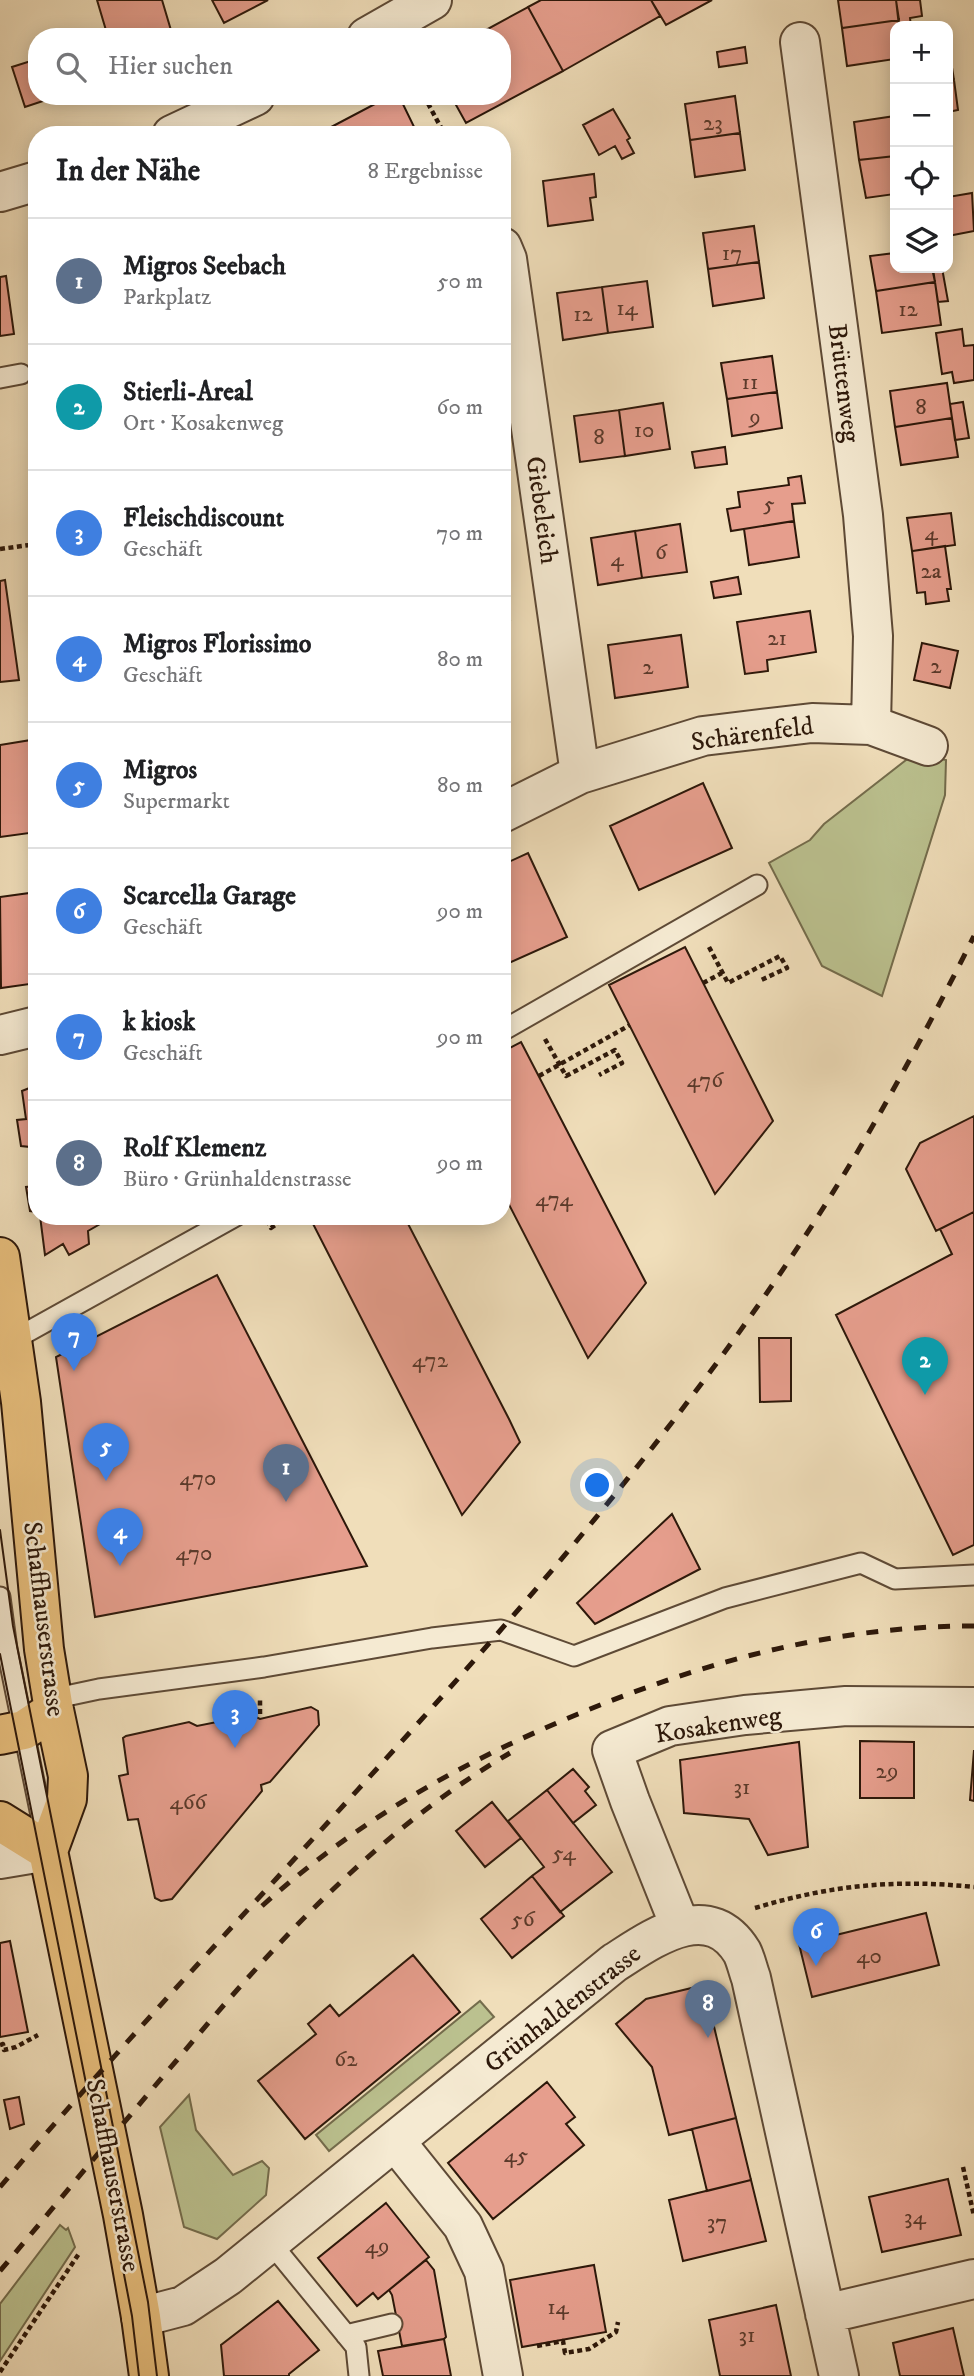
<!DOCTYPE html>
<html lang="de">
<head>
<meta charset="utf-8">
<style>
	:root { --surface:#fff; --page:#f2f2f2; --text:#202124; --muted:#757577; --line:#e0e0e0; --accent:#8f2418 }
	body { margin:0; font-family:"IM FELL DW Pica",serif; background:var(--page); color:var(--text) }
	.controls { position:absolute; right:21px; top:21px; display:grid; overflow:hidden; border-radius:14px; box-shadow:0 4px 18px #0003 }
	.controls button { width:63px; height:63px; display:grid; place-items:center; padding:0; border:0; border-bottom:2px solid var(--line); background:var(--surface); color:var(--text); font:35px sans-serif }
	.you { position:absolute; left:598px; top:1486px; width:24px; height:24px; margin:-18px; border:5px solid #fff; border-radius:50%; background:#1a73e8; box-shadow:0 0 0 10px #1a73e833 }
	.badge { display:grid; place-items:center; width:46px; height:46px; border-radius:50%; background:var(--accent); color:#fff; font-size:23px; font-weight:700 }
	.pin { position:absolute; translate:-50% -58px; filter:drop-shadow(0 2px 4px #0008) }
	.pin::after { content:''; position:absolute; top:37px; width:24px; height:21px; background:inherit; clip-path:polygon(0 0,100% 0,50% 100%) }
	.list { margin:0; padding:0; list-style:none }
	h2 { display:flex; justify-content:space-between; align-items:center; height:91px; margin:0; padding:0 28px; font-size:30px }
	h2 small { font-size:23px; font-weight:400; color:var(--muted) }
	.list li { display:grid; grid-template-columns:46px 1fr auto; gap:21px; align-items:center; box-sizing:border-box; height:126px; padding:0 28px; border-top:2px solid var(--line) }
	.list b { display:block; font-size:26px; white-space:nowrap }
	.list p { margin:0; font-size:23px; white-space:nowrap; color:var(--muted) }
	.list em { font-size:23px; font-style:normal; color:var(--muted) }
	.icon { flex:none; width:38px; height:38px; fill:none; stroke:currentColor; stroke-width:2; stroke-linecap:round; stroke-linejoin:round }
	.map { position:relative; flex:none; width:974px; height:2376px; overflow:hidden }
	.search { position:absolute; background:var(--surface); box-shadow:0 4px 18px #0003; left:28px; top:28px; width:483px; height:77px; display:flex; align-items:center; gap:18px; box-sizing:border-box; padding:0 24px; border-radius:28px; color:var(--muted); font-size:26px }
	.panel { position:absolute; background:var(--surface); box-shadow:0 4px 18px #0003; left:28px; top:126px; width:483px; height:1099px; border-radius:28px }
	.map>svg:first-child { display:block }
	.green { fill:#bbc18f; stroke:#746c4c; stroke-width:2 }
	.building { fill:#e69e8d; stroke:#2d180a; stroke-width:2 }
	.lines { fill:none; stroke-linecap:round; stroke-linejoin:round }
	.service-casing { stroke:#5e4a36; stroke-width:23 }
	.minor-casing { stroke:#5e4a36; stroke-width:42 }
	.primary-casing { stroke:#2d180a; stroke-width:42 }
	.path { stroke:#2d180a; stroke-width:4.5; stroke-dasharray:5 3.5; stroke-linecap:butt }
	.service { stroke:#f5ead2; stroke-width:19 }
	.minor { stroke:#f5ead2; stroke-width:38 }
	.primary { stroke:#e8bf7d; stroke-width:38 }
	.tram { stroke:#2d180a; stroke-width:2 }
	.rail { stroke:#2d180a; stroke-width:5; stroke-dasharray:12 12; stroke-linecap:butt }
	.labels { text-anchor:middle; stroke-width:5; stroke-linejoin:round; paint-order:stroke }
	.number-label { font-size:23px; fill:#5b3a2b }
	.street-label { font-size:26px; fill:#2d180a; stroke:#f5ead2 }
</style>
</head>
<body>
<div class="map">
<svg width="974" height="2376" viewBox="0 0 974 2376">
	<rect width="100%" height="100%" fill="#f0deba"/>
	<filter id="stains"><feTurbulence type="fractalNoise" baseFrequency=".00286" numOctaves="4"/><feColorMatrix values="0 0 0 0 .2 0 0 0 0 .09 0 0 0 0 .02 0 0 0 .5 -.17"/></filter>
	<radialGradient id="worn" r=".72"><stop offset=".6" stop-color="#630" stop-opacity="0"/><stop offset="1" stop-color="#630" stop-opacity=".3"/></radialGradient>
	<path class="green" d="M915,753l31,7 -1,35 -63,201 -60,-30 -53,-103 41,-23 14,-16z
		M480,2001l14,16 -165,134 -13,-16z
		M189,2095l7,35 37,45 29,-14 7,7 -3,27 -49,44 -33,-12 -24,-100z
		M60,2225l6,5 2,-2 7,19 -75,114v-57z"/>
	<path class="building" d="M97,0h65l11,37h-65z
		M212,0h56l-44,23z
		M541,0h110l9,16 -97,55 -35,-64z
		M651,0h61l-46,25z
		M838,0h58l3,20 -57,8z
		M896,0h24l2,16 -12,2 1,8h-12z
		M528,7l35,64 -97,52 -15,-27h51v-59h-29z
		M899,20v6h-4v33l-48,7 -5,-38z
		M745,47l2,16 -28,4 -2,-15z
		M948,55h2l4,25 -6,1z
		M37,59v37h21l-33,11 -13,-40z
		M954,80l4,30 -10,2v-31z
		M390,96h9l19,39h-102z
		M735,96l5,37 -50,7 -5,-36z
		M613,109l17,29 -3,2 7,13 -12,6 -7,-13 -16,9 -16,-30z
		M895,116v40l-36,4 -5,-38z
		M740,133l5,37 -50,7 -5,-37z
		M895,156v38l-29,4 -7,-38z
		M594,174l2,23 -6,1 3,22 -45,6 -5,-45z
		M972,193l2,38 -26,5v-39z
		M754,226l5,36 -51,7 -5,-36z
		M895,253v15h37l3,14 -59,9 -6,-35z
		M759,262l5,36 -51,8 -5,-37z
		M942,268l6,33 -10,1 -5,-33z
		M6,276l8,58 -14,2v-59z
		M647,281l6,46 -45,6 -6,-46z
		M935,282l6,43 -59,8 -6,-42z
		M602,287l6,46 -45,7 -6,-47z
		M962,329l2,17 10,-1v35l-20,3 -2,-11 -10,2 -6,-41z
		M772,356l5,36 -50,7 -6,-36z
		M947,383l5,35 -57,9 -5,-36z
		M777,392l5,36 -50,8 -5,-37z
		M963,402l6,36 -14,2 -5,-36z
		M663,403l7,46 -45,7 -6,-46z
		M619,410l6,46 -45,6 -6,-46z
		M952,418l6,39 -57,8 -6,-38z
		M725,447l2,17 -32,4 -3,-16z
		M801,476l4,27 -13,1 2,17 -63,10 -4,-22 13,-2 -2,-15 51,-7 -1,-7z
		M951,513l4,32 -43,6 -5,-33z
		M794,521l5,36 -50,8 -5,-36z
		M680,524l7,48 -45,6 -7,-47z
		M635,531l7,47 -44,7 -7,-47z
		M945,546l6,43h-4l2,12 -23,3 -1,-12 -8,1 -5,-42z
		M738,577l3,17 -27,4 -3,-16z
		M5,580l14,100 -19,2v-101z
		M507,596l3,24 -8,1v-24z
		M810,611l6,41 -49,8 1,11 -23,3 -8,-52z
		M681,635l7,52 -73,11 -7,-53z
		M922,643l36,8 -8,37 -36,-8z
		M31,740l6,44v48l-37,5v-92z
		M703,783l29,65 -93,42 -29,-64z
		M528,853l39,84 -65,29v-101z
		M37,892v91l-36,5 -1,-91z
		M685,947l88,174 -58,73 -106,-209z
		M521,1042l125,241 -58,75 -86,-167v-139z
		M37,1085v127l-7,-1 -4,-24 10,-1 -6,-39 -9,-1 -4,-26 9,-1 -4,-28z
		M974,1116v96l-38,19 -30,-62 14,-26z
		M974,1212v333l-21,10 -117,-240 116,-61 -12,-25z
		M40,1216h74l-26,15 1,13 -20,11 -6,-11 -18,11z
		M309,1216h95l105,203 11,23 -58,73z
		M217,1275l150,291 -272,51 -39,-260z
		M759,1338h32v63l-31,1z
		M672,1514l28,55 -105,55 -18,-21z
		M311,1707l7,4 1,14 -49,57 -9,3 1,6 -90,108 -11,2 -6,-3 -17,-79 -10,1 -9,-44 9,-2 -5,-36 3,-2 63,-14 8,4 55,-11 8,4z
		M860,1741l54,1v56h-54z
		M799,1742l9,105 -40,8 -19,-36 -65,-6 -4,-53z
		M974,1750v51l-4,-1z
		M573,1769l16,18 -4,4 11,14 -23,18 -26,-33z
		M547,1790l65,82 -52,40 -28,-36 12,-9 -36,-46z
		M492,1802l29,36 -36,29 -29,-36z
		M532,1876l32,40 -52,42 -31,-39z
		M926,1913l13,52 -127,32 -13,-53z
		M10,1941l18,91 -28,5v-94z
		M413,1955l47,57 -155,127 -47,-58 58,-47 -8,-10 22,-19 9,11z
		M704,1985l32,133 -67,17 -17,-68 -36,-43 30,-25z
		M547,2082l28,35 -9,7 18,21 -91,74 -45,-56z
		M19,2097l5,27 -14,5 -6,-29z
		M736,2118l15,62 -44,11 -15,-62z
		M948,2179l13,56 -79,17 -13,-55z
		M751,2180l15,61 -83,20 -14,-61z
		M386,2203l43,54 -51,42 -5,-6 -16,13 -39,-48z
		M426,2260l8,10 12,67 -2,2 -42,7 -10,-51 -3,-5z
		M594,2265l12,67 -84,15 -12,-67z
		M278,2301l41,49 -30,24v2h-65l-3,-31z
		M776,2305l15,71h-71l-11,-56z
		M953,2328l11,48h-64l-7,-33z
		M444,2339l7,37h-68l-5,-25z"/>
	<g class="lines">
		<g class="service-casing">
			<path id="service" d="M0,378l21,-4
				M502,1031l255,-146
				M13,1340l223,-124
				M0,1597l7,52 39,191
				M52,1699l47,-10 165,-22 168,-29 69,-8 73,26 151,-58 136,-35 34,16 79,-4
				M270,2242l86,105 3,29
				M346,2335l46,-11"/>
		</g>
		<g class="minor-casing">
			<path id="minor" d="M367,37l65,-37
				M800,42l63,473 10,121 -2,89
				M172,135l83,-39
				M0,192l37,-11
				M502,247l5,12 73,515
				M502,813l78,-39 123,-38 109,-13 59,2 57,21
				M0,1035l37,-9
				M0,1859l48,-8
				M680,1926l-50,-125 -18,-51 58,-24 75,-11 101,-9 128,1
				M395,2141l68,85 21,45 19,105
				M825,2314l149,-35
				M141,2317l42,-11 45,-30 386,-313c38,-24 94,-66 128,-11 4,8 6,18 9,26l88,398"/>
		</g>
		<g class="primary-casing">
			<path id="primary" d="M0,1257l21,145 23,247 10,61 14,66 -1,23 -19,52 75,364 18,102 8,59
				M0,1735l24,-5 30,-20
				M0,1821l48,30"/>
		</g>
		<path class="path" d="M424,96l21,39
			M0,549l37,-5
			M709,947l19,36 52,-27 7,12 -28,13
			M703,983l19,-10
			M545,1039l21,37 49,-26 7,13 -23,12
			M539,1076l91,-51
			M267,1220l4,8 17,-12
			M260,1714v-17
			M755,1908c76,-23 141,-29 219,-21
			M0,2045l3,-1 1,6 12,-3 22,-12
			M963,2167l11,49
			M537,2346l26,-5 2,12 24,-4 27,-17 2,-10
			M0,2372l80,-120"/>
		<use href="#service" class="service"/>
		<use href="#minor" class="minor"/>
		<use href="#primary" class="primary"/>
		<path class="tram" d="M0,1530l13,96 135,676 9,74
			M0,1654l116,579 16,83 7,60"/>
		<path class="rail" d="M262,1906c96,-86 198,-143 316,-192 128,-53 256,-88 396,-88
			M0,2187c262,-308 561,-588 788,-925 70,-104 130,-214 186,-326
			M0,2271c59,-70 117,-141 177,-211 97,-116 201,-230 333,-307"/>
	</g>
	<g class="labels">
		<g class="number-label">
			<text x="713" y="130">23</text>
			<text x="732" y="260">17</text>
			<text x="627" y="315">14</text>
			<text x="908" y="316">12</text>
			<text x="583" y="321">12</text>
			<text x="750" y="389">11</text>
			<text x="921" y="414">8</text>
			<text x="755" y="424">9</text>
			<text x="644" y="437">10</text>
			<text x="599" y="444">8</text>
			<text x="769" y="511">5</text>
			<text x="931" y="540">4</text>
			<text x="661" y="559">6</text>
			<text x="617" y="566">4</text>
			<text x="931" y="578">2a</text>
			<text x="777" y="645">21</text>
			<text x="936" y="673">2</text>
			<text x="648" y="674">2</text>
			<text x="705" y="1087">476</text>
			<text x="554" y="1206">474</text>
			<text x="430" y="1367">472</text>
			<text x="198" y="1485">470</text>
			<text x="194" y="1560">470</text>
			<text x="887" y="1778">29</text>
			<text x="742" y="1794">31</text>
			<text x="188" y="1809">466</text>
			<text x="564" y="1860">54</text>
			<text x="523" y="1926">56</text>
			<text x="869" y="1963">40</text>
			<text x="346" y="2066">62</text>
			<text x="516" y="2162">45</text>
			<text x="915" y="2224">34</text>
			<text x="717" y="2229">37</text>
			<text x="377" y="2253">49</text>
			<text x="558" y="2314">14</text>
			<text x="747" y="2342">31</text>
		</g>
		<g class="street-label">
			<text transform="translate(845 383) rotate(83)" y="9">Brüttenweg</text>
			<text transform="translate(543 510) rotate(82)" y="9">Giebeleich</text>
			<text transform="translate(752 733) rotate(-8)" y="9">Schärenfeld</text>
			<text transform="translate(45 1619) rotate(83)" y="9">Schaffhauserstrasse</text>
			<text transform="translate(718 1724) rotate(-9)" y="9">Kosakenweg</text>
			<text transform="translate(562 2008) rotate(-38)" y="9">Grünhaldenstrasse</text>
			<text transform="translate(114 2175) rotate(79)" y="9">Schaffhauserstrasse</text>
		</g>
	</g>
	<rect width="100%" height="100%" filter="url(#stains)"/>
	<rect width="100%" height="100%" fill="url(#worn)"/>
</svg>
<div class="controls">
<button>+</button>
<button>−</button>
<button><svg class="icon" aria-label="locate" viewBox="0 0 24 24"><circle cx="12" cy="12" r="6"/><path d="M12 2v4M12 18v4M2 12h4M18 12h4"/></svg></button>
<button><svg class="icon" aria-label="layers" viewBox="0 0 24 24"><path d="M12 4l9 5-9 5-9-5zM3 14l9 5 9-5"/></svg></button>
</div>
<div class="you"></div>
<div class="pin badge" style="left:286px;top:1502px;background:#5c6f8a">1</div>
<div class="pin badge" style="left:925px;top:1395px;background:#0f9aa8">2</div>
<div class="pin badge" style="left:235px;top:1748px;background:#3f7fe0">3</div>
<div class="pin badge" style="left:120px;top:1566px;background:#3f7fe0">4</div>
<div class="pin badge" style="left:106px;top:1481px;background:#3f7fe0">5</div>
<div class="pin badge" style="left:816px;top:1966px;background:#3f7fe0">6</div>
<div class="pin badge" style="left:74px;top:1371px;background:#3f7fe0">7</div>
<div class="pin badge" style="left:708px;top:2038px;background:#5c6f8a">8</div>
<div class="search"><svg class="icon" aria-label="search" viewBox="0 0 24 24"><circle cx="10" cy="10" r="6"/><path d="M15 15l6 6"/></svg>Hier suchen</div>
<section class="panel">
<h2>In der Nähe<small>8 Ergebnisse</small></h2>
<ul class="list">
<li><span class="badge" style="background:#5c6f8a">1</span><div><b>Migros Seebach</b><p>Parkplatz</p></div><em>50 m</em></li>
<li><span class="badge" style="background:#0f9aa8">2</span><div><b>Stierli-Areal</b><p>Ort · Kosakenweg</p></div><em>60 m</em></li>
<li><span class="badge" style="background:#3f7fe0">3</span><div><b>Fleischdiscount</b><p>Geschäft</p></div><em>70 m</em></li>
<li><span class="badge" style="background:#3f7fe0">4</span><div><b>Migros Florissimo</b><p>Geschäft</p></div><em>80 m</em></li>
<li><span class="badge" style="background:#3f7fe0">5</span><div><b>Migros</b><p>Supermarkt</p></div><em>80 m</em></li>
<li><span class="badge" style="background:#3f7fe0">6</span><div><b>Scarcella Garage</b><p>Geschäft</p></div><em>90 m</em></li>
<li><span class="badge" style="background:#3f7fe0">7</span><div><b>k kiosk</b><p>Geschäft</p></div><em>90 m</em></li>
<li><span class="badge" style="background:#5c6f8a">8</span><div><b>Rolf Klemenz</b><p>Büro · Grünhaldenstrasse</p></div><em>90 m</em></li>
</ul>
</section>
</div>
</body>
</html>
